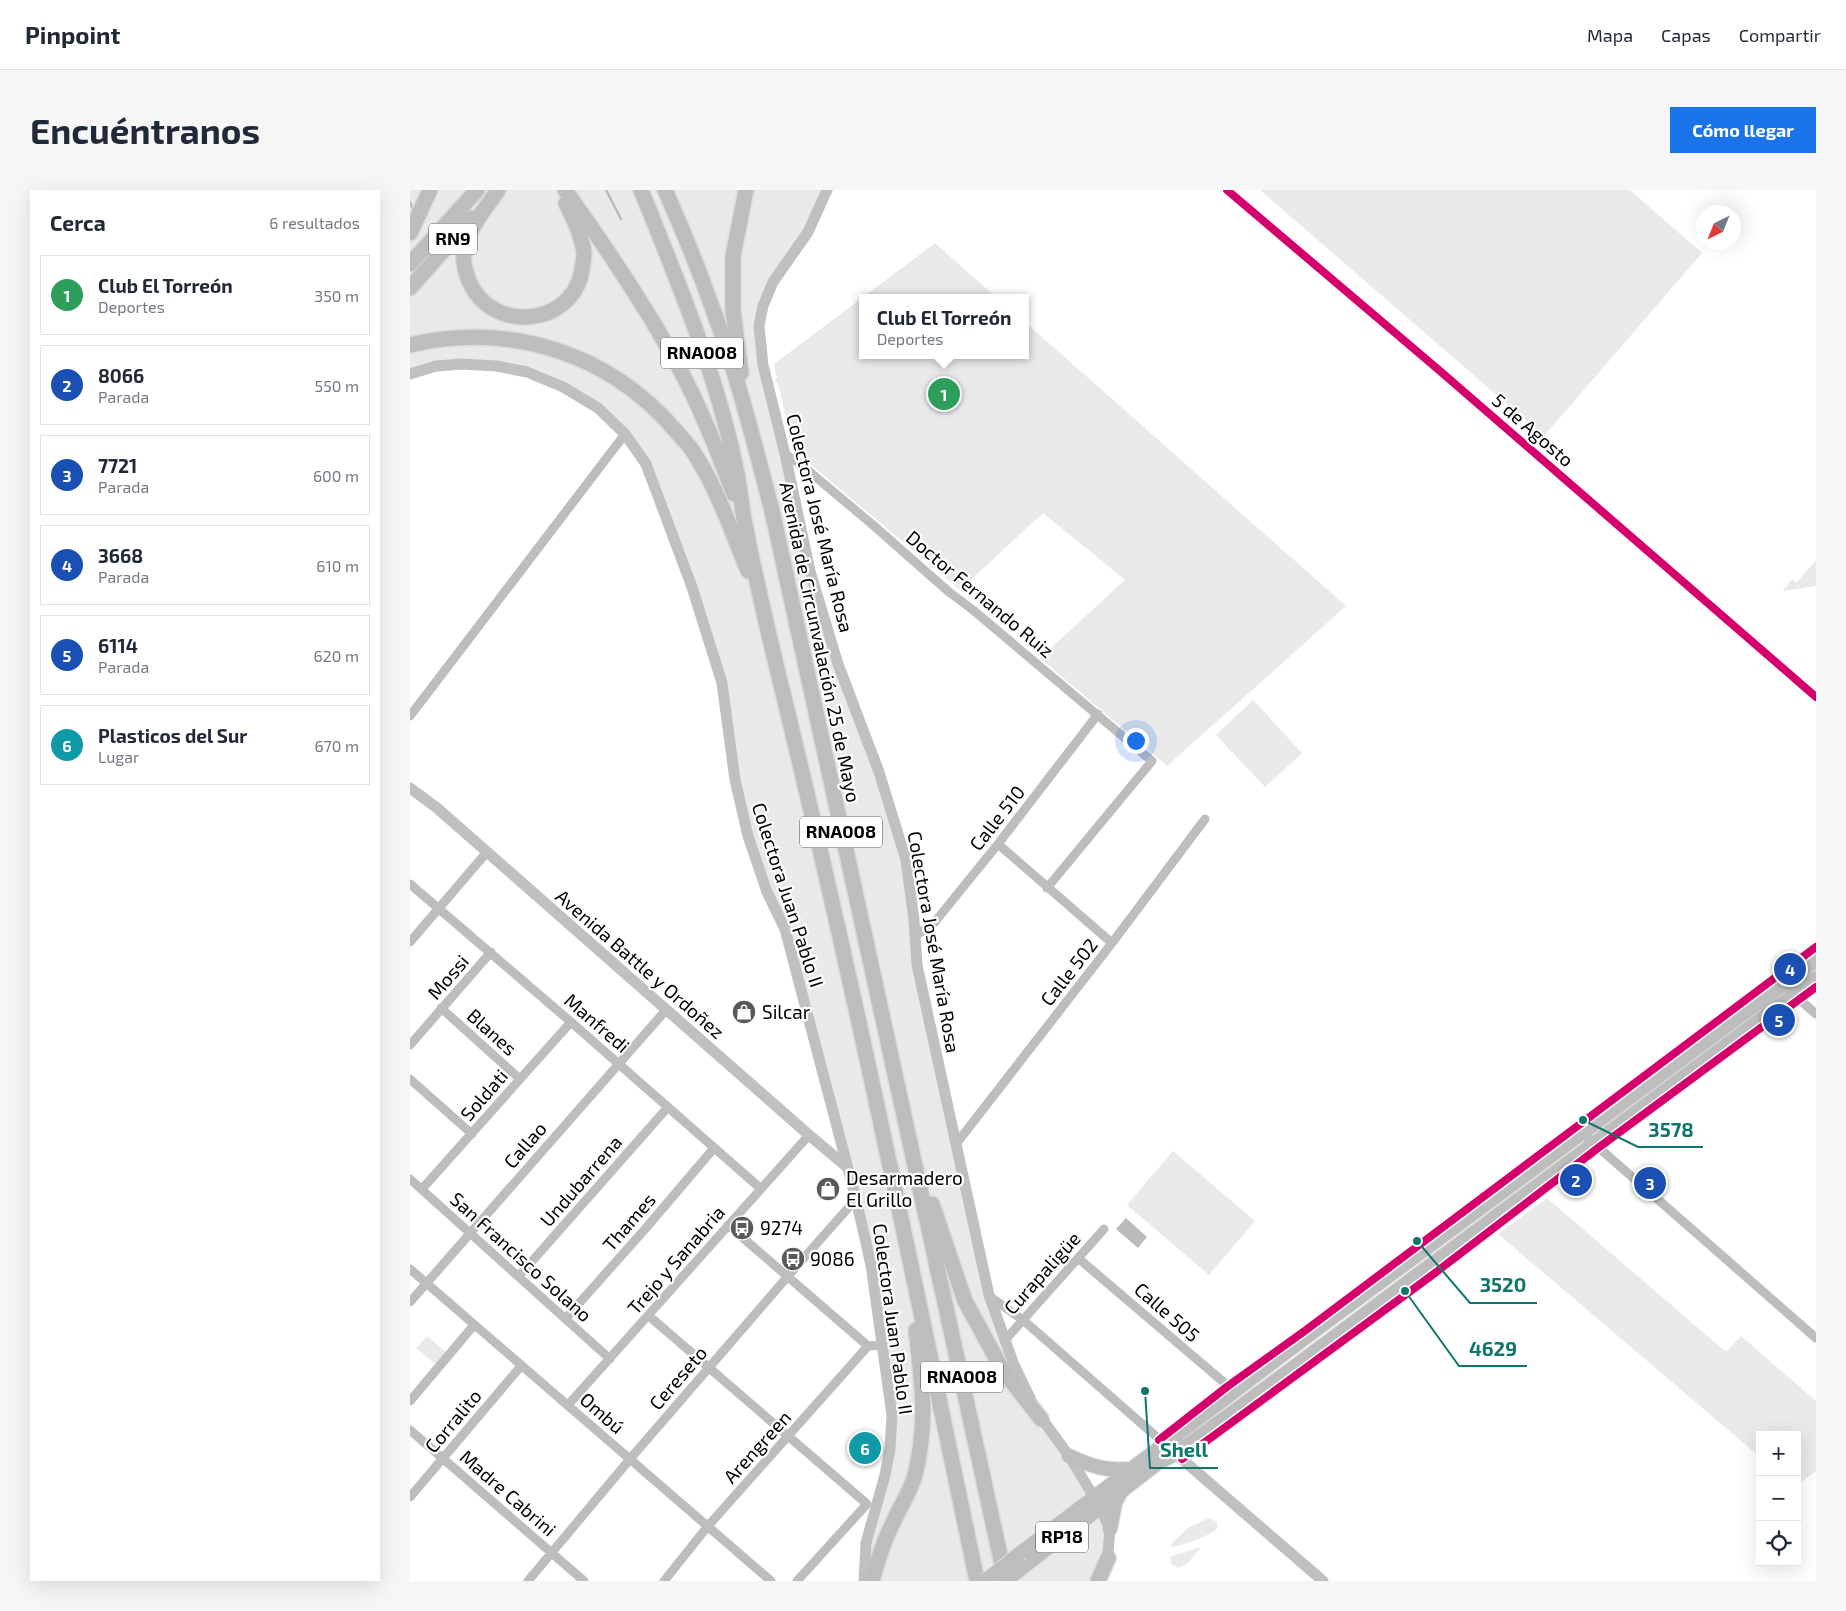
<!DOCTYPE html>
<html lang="es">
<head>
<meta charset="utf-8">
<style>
	:root { --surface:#fff; --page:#f6f6f7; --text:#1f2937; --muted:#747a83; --line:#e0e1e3; --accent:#1a73e8 }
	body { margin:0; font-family:"Exo 2",sans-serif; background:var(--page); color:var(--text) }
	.controls { position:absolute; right:15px; bottom:15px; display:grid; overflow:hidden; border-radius:0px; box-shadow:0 5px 20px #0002 }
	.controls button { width:45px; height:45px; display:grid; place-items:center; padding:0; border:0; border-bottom:1px solid var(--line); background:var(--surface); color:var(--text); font:25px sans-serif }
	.compass { position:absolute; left:1286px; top:15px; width:45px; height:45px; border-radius:50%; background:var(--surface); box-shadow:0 5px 20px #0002; rotate:223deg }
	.you { position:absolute; left:725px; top:550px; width:18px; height:18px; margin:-12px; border:4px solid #fff; border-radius:50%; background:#1a73e8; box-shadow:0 0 0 8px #1a73e833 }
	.badge { display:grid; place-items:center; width:32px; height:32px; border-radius:50%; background:var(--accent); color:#fff; font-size:16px; font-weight:700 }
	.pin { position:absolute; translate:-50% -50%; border:2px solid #fff; box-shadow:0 1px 5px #0006 }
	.popup { position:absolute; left:449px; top:104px; width:170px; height:65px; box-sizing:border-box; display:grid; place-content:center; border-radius:0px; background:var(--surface); filter:drop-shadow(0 1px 4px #0005); font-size:16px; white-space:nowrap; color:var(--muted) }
	.popup b { font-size:19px; color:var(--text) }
	.popup::after { content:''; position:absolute; left:50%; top:100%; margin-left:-10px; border:10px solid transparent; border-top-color:var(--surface) }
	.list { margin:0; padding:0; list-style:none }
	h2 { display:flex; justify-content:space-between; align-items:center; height:65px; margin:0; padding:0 20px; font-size:21px }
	h2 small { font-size:16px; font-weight:400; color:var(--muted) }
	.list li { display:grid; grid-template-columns:32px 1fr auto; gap:15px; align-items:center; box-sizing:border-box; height:80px; margin:0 10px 10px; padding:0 10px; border:1px solid var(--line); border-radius:0px }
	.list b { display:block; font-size:19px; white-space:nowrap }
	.list p { margin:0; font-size:16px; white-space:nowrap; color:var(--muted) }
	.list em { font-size:16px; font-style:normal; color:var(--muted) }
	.icon { flex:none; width:28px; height:28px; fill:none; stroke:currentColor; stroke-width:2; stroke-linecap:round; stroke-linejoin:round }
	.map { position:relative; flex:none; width:1406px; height:1391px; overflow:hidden; border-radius:0px }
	header { display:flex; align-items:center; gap:30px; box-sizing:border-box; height:70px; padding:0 25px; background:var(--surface); border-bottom:1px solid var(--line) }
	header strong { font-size:24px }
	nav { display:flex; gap:28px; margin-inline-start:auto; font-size:18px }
	.intro { display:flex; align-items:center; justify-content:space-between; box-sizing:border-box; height:120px; padding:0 30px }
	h1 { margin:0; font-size:35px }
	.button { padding:12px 22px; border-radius:0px; background:var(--accent); color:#fff; font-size:18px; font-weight:700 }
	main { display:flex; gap:30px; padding:0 30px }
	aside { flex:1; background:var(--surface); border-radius:0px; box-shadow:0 5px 20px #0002 }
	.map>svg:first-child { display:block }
	.green { fill:#e9e9e9 }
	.water { fill:#bbb }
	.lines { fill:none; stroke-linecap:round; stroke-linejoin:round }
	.stream { stroke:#bbb; stroke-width:2.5 }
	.primary-casing { stroke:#dbdbdb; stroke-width:16 }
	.motorway-casing { stroke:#dbdbdb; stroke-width:18 }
	.minor { stroke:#bdbdbd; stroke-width:9 }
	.secondary { stroke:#c0c0c0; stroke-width:11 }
	.primary { stroke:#bdbdbd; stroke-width:14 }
	.motorway { stroke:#bdbdbd; stroke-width:15 }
	.primary-bridge-casing { stroke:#dbdbdb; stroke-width:16; stroke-linecap:butt }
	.primary-bridge { stroke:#bdbdbd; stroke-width:14 }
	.cycleway-casing { stroke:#fff; stroke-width:11 }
	.cycleway { stroke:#d6006c; stroke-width:8 }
	.labels { text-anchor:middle; stroke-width:4.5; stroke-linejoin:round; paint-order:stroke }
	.shield { fill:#fff; stroke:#4c4c4c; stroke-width:1 }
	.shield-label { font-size:18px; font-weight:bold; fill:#000 }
	.street-label { font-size:19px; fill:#000; stroke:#fff }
	.poi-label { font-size:19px; fill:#000; stroke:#fff; text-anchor:start }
	.leader { fill:none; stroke:#0f766e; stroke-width:2 }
	.callout-dot { fill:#0f766e; stroke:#fff; stroke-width:2 }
	.callout-label { font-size:20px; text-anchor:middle; font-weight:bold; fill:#0f766e; stroke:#fff; stroke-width:4.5; stroke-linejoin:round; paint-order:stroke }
</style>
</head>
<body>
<header>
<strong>Pinpoint</strong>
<nav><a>Mapa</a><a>Capas</a><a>Compartir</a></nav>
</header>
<div class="intro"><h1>Encuéntranos</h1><a class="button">Cómo llegar</a></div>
<main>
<aside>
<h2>Cerca<small>6 resultados</small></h2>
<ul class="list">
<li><span class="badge" style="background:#2e9e5b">1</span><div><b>Club El Torreón</b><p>Deportes</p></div><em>350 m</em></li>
<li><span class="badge" style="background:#1a4fb4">2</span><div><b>8066</b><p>Parada</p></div><em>550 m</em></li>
<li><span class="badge" style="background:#1a4fb4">3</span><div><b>7721</b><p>Parada</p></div><em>600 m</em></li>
<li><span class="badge" style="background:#1a4fb4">4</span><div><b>3668</b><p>Parada</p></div><em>610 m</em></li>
<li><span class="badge" style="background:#1a4fb4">5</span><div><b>6114</b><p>Parada</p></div><em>620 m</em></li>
<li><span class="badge" style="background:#0f9aa8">6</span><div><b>Plasticos del Sur</b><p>Lugar</p></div><em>670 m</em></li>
</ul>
</aside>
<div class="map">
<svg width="1406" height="1391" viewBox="0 0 1406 1391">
	<rect width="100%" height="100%" fill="#fff"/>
	<path class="green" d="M0,0h417l-40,73 -28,63 51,245 96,289 11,105 56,251 41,149 96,164 -4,52h-242v-14l26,-118 -19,-184 -86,-336 -37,-93 -26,-153 -76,-219 -21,-30 -62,-47 -67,-21 -86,8z
		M850,0h370l72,63 -158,183z
		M525,53l62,55h-134v57h162v-33l321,284 -179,160 -127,-108 85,-78 -82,-67 -83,77 -164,-138 -1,-5h-2l-15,-63 -3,-3 2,-3 -3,-14z
		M1406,370v26l-32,5 -1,-1 9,-11 4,4z
		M843,510l49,53 -37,34 -49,-52z
		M763,961l82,70 -46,54 -82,-70z
		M1137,1008l179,154 15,-16 75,65v70l-19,14v-50h-37v22l-262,-223z
		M17,1146l19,16 -10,13 -20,-17z
		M799,1328l8,4v7c-8,7 -35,17 -46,18l1,-4 17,-16z
		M791,1357l-14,17 -9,4 -7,-4v-6l1,-2z"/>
	<path class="water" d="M716,1028l21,19 -9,11 -22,-19z"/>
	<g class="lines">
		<path class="stream" d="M196,0l15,29
			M0,12l4,10"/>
		<g class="primary-casing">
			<path id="primary" d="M659,1266c24,11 37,15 63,13
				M700,1339l5,-26 6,-11
				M612,1362l288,-218 506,-374
				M613,1377l136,-105 16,-8 64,-46 577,-430"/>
		</g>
		<g class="motorway-casing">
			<path id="motorway" d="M88,0c-11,17 -28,36 -33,56 -3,12 0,26 5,37 21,48 97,45 111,-8 1,-7 3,-15 3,-22 -2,-18 -11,-34 -18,-50
				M155,0c40,56 79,113 112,174 23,42 40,86 57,130
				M231,0c36,89 76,185 95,279 4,17 5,33 8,50 10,54 23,108 36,162 73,298 134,599 197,900
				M255,0c17,38 33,77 47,117 25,66 42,135 60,204l233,1067
				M0,43l20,-43
				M0,74l67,-74
				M0,98l62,-70
				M0,155c99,-23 198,7 265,85 5,6 12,13 17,20 25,37 39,80 56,121
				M331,183l-8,-63v-54l13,-66
				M522,1014l33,97 37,68 39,50
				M462,1391c5,-18 10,-36 19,-54 7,-17 19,-34 24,-52 13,-51 7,-94 1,-145
				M688,1391l10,-23"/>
		</g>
		<path class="minor" d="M817,0l213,181 376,326
			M375,264l14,9 74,62 76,67 24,18 179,151 -105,127
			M0,526l215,-282
			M588,654l114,99
			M0,694l161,138 189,166
			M505,746l19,-13 64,-79 100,-130
			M0,752l77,-90
			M1373,795l33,29
			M31,818l79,71
			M0,855l81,-93
			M0,889l62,55
			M1172,943l234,205
			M546,954l156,-201 93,-124
			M0,989l200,180
			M12,999l149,-167
			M318,1035l140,121
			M668,1068l156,133
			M0,1079l361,312
			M109,1086l149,-169
			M579,1106l34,24 143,125
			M0,1112l256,-292
			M239,1126l218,188
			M156,1128l80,-90 68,-80
			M595,1150l99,-111
			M0,1211l64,-76
			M158,1215l241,-270
			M0,1240l174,151
			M0,1307l111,-131
			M118,1391l102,-122 158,-183 68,-77
			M254,1391l44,-55 160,-180 14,-1
			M387,1391l70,-77"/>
		<path class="secondary" d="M417,0l-19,42 -35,50 -10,24 -4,20 4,39 22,89 25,117 28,93 41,108 27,88 8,60 3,45 72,330 25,70 16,33
			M0,184l26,-8 26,-2 34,2 31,6 36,15 35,21 27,26 21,30 46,123 30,96 13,97 13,56 19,56 18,37 71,270 15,66 21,150 -2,34 -5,26 -19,68 -2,38
			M0,598l27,20 372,327 38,32
			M627,1222l32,44 31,51 10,22 -3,36
			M759,1258l154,133"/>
		<use href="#primary" class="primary"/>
		<use href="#motorway" class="motorway"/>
		<g class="primary-bridge-casing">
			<path id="primary-bridge" d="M575,1391l37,-29
				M595,1391l18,-14"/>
		</g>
		<use href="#primary-bridge" class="primary-bridge"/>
		<g class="cycleway-casing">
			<path id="cycleway" d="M817,0l213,181 376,326
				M749,1250l69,-54 78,-56 510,-383
				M772,1269l249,-183 167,-128 218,-161"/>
		</g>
		<use href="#cycleway" class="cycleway"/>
	</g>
	<defs>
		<g id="shop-disc" transform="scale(1.25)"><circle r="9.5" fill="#595959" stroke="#fff"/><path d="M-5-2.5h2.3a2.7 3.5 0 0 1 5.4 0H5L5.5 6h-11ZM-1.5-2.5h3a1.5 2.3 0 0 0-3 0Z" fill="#fff"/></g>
		<g id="bus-disc" transform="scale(1.25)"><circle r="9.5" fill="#595959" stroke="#fff"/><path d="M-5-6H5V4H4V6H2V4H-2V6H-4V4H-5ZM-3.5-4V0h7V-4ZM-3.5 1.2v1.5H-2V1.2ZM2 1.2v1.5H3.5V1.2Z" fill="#fff"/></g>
	</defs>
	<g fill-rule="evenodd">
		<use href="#shop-disc" x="334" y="822"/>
		<use href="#shop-disc" x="418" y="999"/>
		<use href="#bus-disc" x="332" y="1038"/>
		<use href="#bus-disc" x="383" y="1069"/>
	</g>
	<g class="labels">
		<g class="shield">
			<rect x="19" y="33.5" width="48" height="31" rx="4"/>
			<rect x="251" y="147.5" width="82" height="31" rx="4"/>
			<rect x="390" y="626.5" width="82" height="31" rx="4"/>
			<rect x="511" y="1171.5" width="82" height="31" rx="4"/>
			<rect x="626" y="1331.5" width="52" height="31" rx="4"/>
		</g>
		<g class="shield-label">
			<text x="43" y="55">RN9</text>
			<text x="292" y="169">RNA008</text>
			<text x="431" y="648">RNA008</text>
			<text x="552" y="1193">RNA008</text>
			<text x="652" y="1353">RP18</text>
		</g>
		<g class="street-label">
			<text transform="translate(1123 240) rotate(41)" y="7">5 de Agosto</text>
			<text transform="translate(410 333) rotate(76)" y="7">Colectora José María Rosa</text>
			<text transform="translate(570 404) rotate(40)" y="7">Doctor Fernando Ruiz</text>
			<text transform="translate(410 452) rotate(78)" y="7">Avenida de Circunvalación 25 de Mayo</text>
			<text transform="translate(587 628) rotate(-52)" y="7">Calle 510</text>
			<text transform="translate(378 705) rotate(72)" y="7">Colectora Juan Pablo II</text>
			<text transform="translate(524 752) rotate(80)" y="7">Colectora José María Rosa</text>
			<text transform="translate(230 774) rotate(41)" y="7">Avenida Battle y Ordoñez</text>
			<text transform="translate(659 782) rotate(-52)" y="7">Calle 502</text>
			<text transform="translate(38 787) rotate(-49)" y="7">Mossi</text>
			<text transform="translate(187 833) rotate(41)" y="7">Manfredi</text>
			<text transform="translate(82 842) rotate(42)" y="7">Blanes</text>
			<text transform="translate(74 905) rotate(-49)" y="7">Soldati</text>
			<text transform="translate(115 955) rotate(-49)" y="7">Callao</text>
			<text transform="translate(171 991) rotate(-49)" y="7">Undubarrena</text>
			<text transform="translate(219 1032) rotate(-49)" y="7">Thames</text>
			<text transform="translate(111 1067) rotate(42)" y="7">San Francisco Solano</text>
			<text transform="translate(266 1070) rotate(-49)" y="7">Trejo y Sanabria</text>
			<text transform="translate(632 1083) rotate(-48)" y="7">Curapaligüe</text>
			<text transform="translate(757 1122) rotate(41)" y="7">Calle 505</text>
			<text transform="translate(483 1129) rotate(82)" y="7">Colectora Juan Pablo II</text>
			<text transform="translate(268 1188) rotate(-49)" y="7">Cereseto</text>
			<text transform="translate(192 1223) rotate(41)" y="7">Ombú</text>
			<text transform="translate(43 1231) rotate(-50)" y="7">Corralito</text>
			<text transform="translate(347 1257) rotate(-48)" y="7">Arengreen</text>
			<text transform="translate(98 1303) rotate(41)" y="7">Madre Cabrini</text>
		</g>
		<g class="poi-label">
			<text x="352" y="829">Silcar</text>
			<text x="436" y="995">Desarmadero<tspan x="436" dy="22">El Grillo</tspan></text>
			<text x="350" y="1045">9274</text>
			<text x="400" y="1076">9086</text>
		</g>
	</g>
	<path class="leader" d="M1173 930L1228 957H1293M1007 1051L1060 1113H1127M995 1101L1049 1176H1117M735 1201L740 1278H808"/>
	<g class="callout-dot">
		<circle cx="1173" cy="930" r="5"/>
		<circle cx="1007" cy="1051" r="5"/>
		<circle cx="995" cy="1101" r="5"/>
		<circle cx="735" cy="1201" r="5"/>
	</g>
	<g class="callout-label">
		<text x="1261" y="947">3578</text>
		<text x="1093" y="1102">3520</text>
		<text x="1083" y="1166">4629</text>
		<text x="774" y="1267">Shell</text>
	</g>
</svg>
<div class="controls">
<button>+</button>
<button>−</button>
<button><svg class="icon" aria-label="locate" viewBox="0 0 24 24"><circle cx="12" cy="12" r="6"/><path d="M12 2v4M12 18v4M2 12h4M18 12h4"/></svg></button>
</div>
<svg class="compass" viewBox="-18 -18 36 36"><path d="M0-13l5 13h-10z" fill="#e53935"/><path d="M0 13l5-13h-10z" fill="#747a83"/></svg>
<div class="you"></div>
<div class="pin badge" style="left:534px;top:204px;background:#2e9e5b">1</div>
<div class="popup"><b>Club El Torreón</b>Deportes</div>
<div class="pin badge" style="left:1166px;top:990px;background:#1a4fb4">2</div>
<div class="pin badge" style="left:1240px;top:993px;background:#1a4fb4">3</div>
<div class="pin badge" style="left:1380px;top:779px;background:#1a4fb4">4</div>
<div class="pin badge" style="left:1369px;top:830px;background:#1a4fb4">5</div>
<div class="pin badge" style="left:455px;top:1258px;background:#0f9aa8">6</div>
</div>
</main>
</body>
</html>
